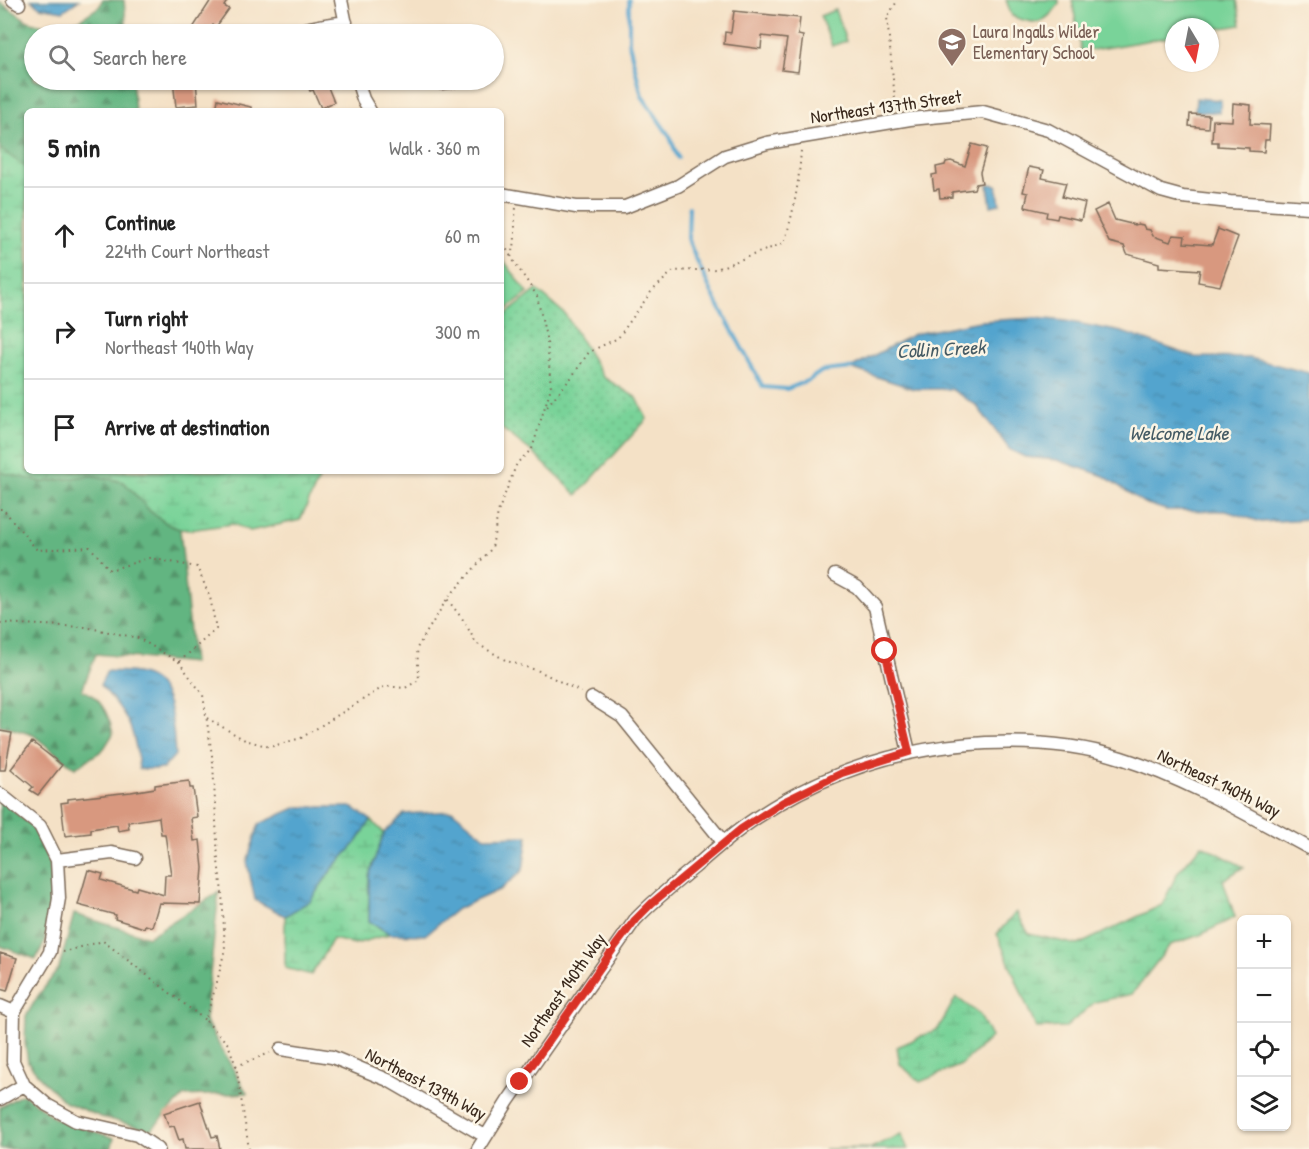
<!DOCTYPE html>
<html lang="en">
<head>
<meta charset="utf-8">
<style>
	:root { --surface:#fff; --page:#f6f6f6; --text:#222; --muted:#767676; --line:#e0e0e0 }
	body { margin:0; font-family:"Patrick Hand",sans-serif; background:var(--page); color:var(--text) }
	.controls { position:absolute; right:18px; bottom:18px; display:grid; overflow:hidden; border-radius:9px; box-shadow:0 2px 4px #0004 }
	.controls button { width:54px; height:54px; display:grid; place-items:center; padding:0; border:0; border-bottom:2px solid var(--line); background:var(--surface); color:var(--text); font:30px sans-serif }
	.compass { position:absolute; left:1165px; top:18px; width:54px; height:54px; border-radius:50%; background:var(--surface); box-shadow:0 2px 4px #0004; rotate:170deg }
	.stop { position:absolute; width:18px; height:18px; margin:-14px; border:4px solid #d93025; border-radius:50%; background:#fff }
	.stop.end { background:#d93025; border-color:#fff; box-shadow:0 2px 6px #0008 }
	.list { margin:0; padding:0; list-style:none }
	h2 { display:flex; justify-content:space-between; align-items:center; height:78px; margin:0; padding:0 24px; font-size:26px }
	h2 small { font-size:20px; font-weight:400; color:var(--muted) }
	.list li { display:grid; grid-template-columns:39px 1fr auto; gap:18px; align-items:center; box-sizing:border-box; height:96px; padding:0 24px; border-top:2px solid var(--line) }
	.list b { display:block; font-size:22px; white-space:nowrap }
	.list p { margin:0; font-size:20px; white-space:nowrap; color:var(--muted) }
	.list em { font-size:20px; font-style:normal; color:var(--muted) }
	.icon { flex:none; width:33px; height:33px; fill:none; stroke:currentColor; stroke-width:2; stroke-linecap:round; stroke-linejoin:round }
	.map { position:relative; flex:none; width:1309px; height:1149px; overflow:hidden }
	.search { position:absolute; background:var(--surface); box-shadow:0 2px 4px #0004; left:24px; top:24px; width:480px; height:66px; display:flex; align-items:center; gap:15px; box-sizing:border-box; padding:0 21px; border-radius:33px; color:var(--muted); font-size:22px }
	.panel { position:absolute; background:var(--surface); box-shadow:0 2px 4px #0004; left:24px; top:108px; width:480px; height:366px; border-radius:9px }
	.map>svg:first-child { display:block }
	.grass { fill:url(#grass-dots); stroke:#5a7e5c; stroke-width:1.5 }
	.forest { fill:url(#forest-firs); stroke:#4e7050; stroke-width:1.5 }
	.wetland { fill:url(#wetland-marsh); stroke:#5a7e5c; stroke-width:1.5 }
	.green { fill:#79d399; stroke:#5a7e5c; stroke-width:1.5 }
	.water { fill:url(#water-ripples); stroke:#476776; stroke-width:1.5 }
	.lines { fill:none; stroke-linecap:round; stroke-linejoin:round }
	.stream { stroke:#53a4ce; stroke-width:4 }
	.building { fill:#d8987f }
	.minor-casing { stroke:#7c6a59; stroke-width:15 }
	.path { stroke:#7c6a59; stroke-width:2; stroke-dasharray:1.5 4.5; stroke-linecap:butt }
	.minor { stroke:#fff; stroke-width:12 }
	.route { stroke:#d93025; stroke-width:8 }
	.labels { text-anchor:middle; stroke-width:5; stroke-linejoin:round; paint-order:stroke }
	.education-label { font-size:18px; fill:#785e54; stroke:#fcf5e5; text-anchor:start }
	.street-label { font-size:18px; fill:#3b2a1e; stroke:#fcf5e5 }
	.water-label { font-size:20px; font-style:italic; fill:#455b64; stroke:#fcf5e5 }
</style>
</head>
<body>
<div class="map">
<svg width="1309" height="1149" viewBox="0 0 1309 1149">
	<defs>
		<pattern id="grass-dots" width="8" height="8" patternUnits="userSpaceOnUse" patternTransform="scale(1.5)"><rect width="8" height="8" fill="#79d399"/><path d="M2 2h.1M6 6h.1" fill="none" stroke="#6ab583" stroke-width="1.8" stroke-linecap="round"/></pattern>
		<pattern id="forest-firs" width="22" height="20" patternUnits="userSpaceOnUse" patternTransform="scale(1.5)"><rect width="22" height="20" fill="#62b581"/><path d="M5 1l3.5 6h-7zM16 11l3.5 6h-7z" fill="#529369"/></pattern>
		<pattern id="wetland-marsh" width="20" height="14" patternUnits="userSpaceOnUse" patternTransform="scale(1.5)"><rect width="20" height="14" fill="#79d399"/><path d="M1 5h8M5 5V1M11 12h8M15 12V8" fill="none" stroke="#6ab583"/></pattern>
		<pattern id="water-ripples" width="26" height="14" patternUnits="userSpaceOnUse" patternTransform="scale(1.5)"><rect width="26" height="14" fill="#53a4ce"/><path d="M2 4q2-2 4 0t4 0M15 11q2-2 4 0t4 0" fill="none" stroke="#4686a7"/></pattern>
	</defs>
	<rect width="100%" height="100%" fill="#fcf5e5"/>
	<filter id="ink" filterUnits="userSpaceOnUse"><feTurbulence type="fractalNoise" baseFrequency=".0167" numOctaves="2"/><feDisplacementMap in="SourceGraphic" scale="12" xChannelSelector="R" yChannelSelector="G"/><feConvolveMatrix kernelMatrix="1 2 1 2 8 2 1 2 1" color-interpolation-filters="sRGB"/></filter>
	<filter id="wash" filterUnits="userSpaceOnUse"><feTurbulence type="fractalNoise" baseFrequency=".008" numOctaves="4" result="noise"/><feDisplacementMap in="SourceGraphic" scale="24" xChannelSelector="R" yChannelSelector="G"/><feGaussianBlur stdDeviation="1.35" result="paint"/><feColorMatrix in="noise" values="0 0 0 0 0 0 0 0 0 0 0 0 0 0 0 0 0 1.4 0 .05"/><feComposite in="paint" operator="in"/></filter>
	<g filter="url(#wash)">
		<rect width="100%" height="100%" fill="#f4e1c6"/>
		<path class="grass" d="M537,290l28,24 38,63 34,21 10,21 -70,76 -46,-44 -30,-23v-110z"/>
		<path class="forest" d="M102,0h22l3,34h-93v46h98l3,31h-108v57l-4,-1 -23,-18v-147l28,19 21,6 30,-7 21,-14z
			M0,472l44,10 48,-7 32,7 27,30 18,13 11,4 13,134 -97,-9 -14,36c19,7 27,24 31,44l-10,16 -28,18 -42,-33 -33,-10z
			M0,799l36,31 14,34 2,25 -3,29 -5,26 -8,15 -36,-13z
			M219,892l-14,128 42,73 -63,3 -33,34 -50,-13 -36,-15 -22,-21 -15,-19 -3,-19 1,-27 12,-20 21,-28 15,-54 74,23z
			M21,1095l5,1 28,22 60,20 -3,11h-111v-42z"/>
		<path class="wetland" d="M0,149l27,19v303h296l-23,49 -50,11 -17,-7 -44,6 -9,-1 -11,-4 -18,-13 -27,-30 -32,-7 -48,7 -44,-10z
			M371,820l13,13 -15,43v45l21,13 -35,10 -22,-5 -22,36 -26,-7v-52l25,-15 22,-32 25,-27z
			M1202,845l42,22 -21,13 12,37 -35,18 -30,10 -38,49 -37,8 -29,25 -30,1 -39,-94 19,-22 13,22 49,11 84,-40 16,-33z
			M956,997l23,17 12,23 -30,28 -41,17 -20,-18 -3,-17 41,-18z
			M901,1134l7,15h-84l47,-1z"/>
		<path class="green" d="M1006,0h53v4c-15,21 -23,22 -47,12z
			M1072,0h165l4,25 -31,5v-3h-36v9l-93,16z
			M835,10l11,31 -14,5 -12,-30z
			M501,257l27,36 -27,21z"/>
		<path class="water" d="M31,0h48l-16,11 -23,-4z
			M1196,98l25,2 -1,13 -25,-2z
			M988,184l9,1 3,19 -9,2z
			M1036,318l30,3 56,11 73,25 55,1 59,15v146l-48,3 -35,-11 -60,-1 -22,-7 -40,-27 -47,-16 -32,-3 -15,-7 -34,-45 -25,-16h-37l-64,-21 64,-34 66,-13z
			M107,671c11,1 23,0 33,3 34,8 33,53 35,81l-12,14h-24c-4,-40 -11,-55 -39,-84z
			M298,807h54l19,13 -14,22 -25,27 -22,32 -25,15 -30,-16 -8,-38 12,-38z
			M453,811l32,26 43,-1 -5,34 -22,19 -44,20 -32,26 -35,-1 -21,-13v-45l15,-43 20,-19z"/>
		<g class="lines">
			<path class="stream" d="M629,0v43l13,53 28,41 8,21
				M689,207l-1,32 7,18 18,38 50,92 24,2 22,-9 13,-9 31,-3"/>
		</g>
		<g id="blocks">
			<path class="building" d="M211,0h17l-4,6 5,3 -13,18 -3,-2 -6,9h-11l-5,-3z
				M734,11l66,7 -2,17 5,1 -5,36 -16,-2 5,-31 -25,-3 -1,13 -37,-5 1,-12 6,1z
				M173,80h23l2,25 -22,2z
				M305,80h20l9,22 -13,6 -8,-18 -3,1z
				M439,80h15l1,8 -15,2z
				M218,99l33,8v4h-35z
				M1233,103l18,2 -1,19 20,1 -1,15h-4l-1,12 -15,-1v-3l-31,-2v-4h-6l1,-22 19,1z
				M1190,114l19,1 -1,13 -19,-2z
				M972,144l15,4 -7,24 2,11 -6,1 -2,5 -22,3v5l-12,1 -1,-9 -5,1 -2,-15 5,-1 -1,-7 9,-2 1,-3 5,-1 14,5z
				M1029,167l15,3 -2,8 24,5 -4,14 23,6 -4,17 -23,-5 -1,4 -11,-2 1,-5 -22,-5 3,-14 -5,-1z
				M1108,204l7,16 20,5 3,-1 5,1 2,4 5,1 3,6 17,6 3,-7 12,1 -1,7 28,2 6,-16 20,8 -18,49 -22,-4 2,-12 -41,-3v-4l-32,-9 -3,-8 -15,-4 -15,-31z
				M0,731l12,2 -7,37h-5z
				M32,742l30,23 -24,30 -8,-5 3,-3 -22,-18z
				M189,781l1,7h3l4,29 -6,1 3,23 6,-1 3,28 -3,36 -41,-1 -7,24 -7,-2 -1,3 -29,-9 1,-4 -38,-10 10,-35 15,4 -2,6 35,10 1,-3 27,8 1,-20h6l-6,-41h-4l-2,-17 -31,5 1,7 -11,2 -1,-6 -26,4v4l-26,3 -4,-33 7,-1v-3l63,-7 24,-4v-3z
				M0,953l17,5 -10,33 -7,-2z
				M200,1101l12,36 5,-1 3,13h-35l-2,-10 -4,1 -5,-14 -5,1 -5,-14z"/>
		</g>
	</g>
	<g filter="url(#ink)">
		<use href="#blocks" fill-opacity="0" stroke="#7c6a59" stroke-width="1.5"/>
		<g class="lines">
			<g class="minor-casing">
				<path id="minor" d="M13,0l6,4
					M341,0l7,34
					M282,34l37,-8 27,-4
					M357,80l6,19 7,12
					M501,194l75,13h49l53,-21 47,-30 42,-13 143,-24 73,-7 65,18 113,61 22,6 47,5 79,5
					M835,575l22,12 18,20 34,145
					M592,698l30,19 102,126
					M0,794l40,32 17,34 2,38 -9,54 -36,60 -1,49 11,24 23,20 29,16 61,14 21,14
					M57,860l55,-7 23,5
					M0,1006l14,6
					M281,1049l51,8 56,23 97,56
					M0,1099l24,-14
					M478,1149l30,-48 127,-181c19,-20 40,-37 61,-54 19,-17 39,-34 60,-48 69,-46 148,-71 230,-75 45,-2 92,1 135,15 66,21 127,57 188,90"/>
			</g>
			<path class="path" d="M896,110l-9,-93 11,-17
				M516,208c-3,18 2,33 -5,49l26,39 10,46 4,45 -19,62 -15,14 -19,49 -6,36 -45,51 17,22 12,22 31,18 32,10 42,21
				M501,239l10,18
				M547,406l24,-28 18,-26 29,-14 33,-46 22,-21 43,-2 68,-26c10,-31 15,-61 17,-93
				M0,509h3l34,41 53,-3 20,23 39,-12 48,9 13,30 6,32 -37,33
				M0,623l85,4 53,11 41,24 24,33 10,67 5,99 4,31 3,57 -9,37 -11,34 23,24 8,22 13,83
				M207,718l38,22 25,7 31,-9 84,-52 20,2 14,-8 -2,-32 30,-49
				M63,952l40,-11 102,79
				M236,1066l34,-13"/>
			<use href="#minor" class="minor"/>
		</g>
	</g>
	<g class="lines" filter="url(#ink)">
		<path class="route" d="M520,1082l96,-137 19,-25 17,-17 89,-74 42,-27 59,-29 67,-21 -24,-101"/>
	</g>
	<defs>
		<g id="school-pin" transform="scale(1.5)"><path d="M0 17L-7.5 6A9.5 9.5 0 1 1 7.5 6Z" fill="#8d6e63" stroke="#fcf5e5"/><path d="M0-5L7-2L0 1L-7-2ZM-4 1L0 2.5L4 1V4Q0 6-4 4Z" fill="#fff"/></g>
	</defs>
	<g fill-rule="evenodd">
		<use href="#school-pin" x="952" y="42"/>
	</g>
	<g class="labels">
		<g class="education-label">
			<text x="973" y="38">Laura Ingalls Wilder<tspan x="973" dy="21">Elementary School</tspan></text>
		</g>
		<g class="street-label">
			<text transform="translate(886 107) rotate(-8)" y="6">Northeast 137th Street</text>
			<text transform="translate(1219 783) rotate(26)" y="6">Northeast 140th Way</text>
			<text transform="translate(563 990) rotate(-55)" y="6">Northeast 140th Way</text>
			<text transform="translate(426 1084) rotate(28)" y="6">Northeast 139th Way</text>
		</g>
		<g class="water-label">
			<text transform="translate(941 349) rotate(-3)" y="7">Collin Creek</text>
			<text x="1179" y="440">Welcome Lake</text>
		</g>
	</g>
</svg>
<div class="controls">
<button>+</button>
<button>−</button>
<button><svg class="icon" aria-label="locate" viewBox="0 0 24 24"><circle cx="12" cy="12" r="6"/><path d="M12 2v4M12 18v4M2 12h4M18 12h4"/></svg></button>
<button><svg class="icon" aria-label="layers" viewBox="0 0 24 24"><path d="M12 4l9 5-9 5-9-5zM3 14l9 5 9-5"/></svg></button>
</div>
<svg class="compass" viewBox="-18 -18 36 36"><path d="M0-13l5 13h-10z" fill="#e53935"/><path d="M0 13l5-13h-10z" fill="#767676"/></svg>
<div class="stop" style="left:885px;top:651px"></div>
<div class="stop end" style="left:520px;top:1082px"></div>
<div class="search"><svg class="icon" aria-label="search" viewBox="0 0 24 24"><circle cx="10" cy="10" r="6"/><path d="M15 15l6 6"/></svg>Search here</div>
<section class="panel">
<h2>5 min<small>Walk · 360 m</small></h2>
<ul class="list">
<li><svg class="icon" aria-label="ahead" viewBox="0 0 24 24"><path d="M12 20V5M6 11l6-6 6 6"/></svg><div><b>Continue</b><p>224th Court Northeast</p></div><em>60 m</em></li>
<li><svg class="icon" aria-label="right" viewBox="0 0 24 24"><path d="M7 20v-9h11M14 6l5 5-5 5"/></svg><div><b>Turn right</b><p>Northeast 140th Way</p></div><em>300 m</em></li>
<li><svg class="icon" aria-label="arrive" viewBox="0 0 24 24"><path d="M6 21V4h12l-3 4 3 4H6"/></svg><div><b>Arrive at destination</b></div></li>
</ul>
</section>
</div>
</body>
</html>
